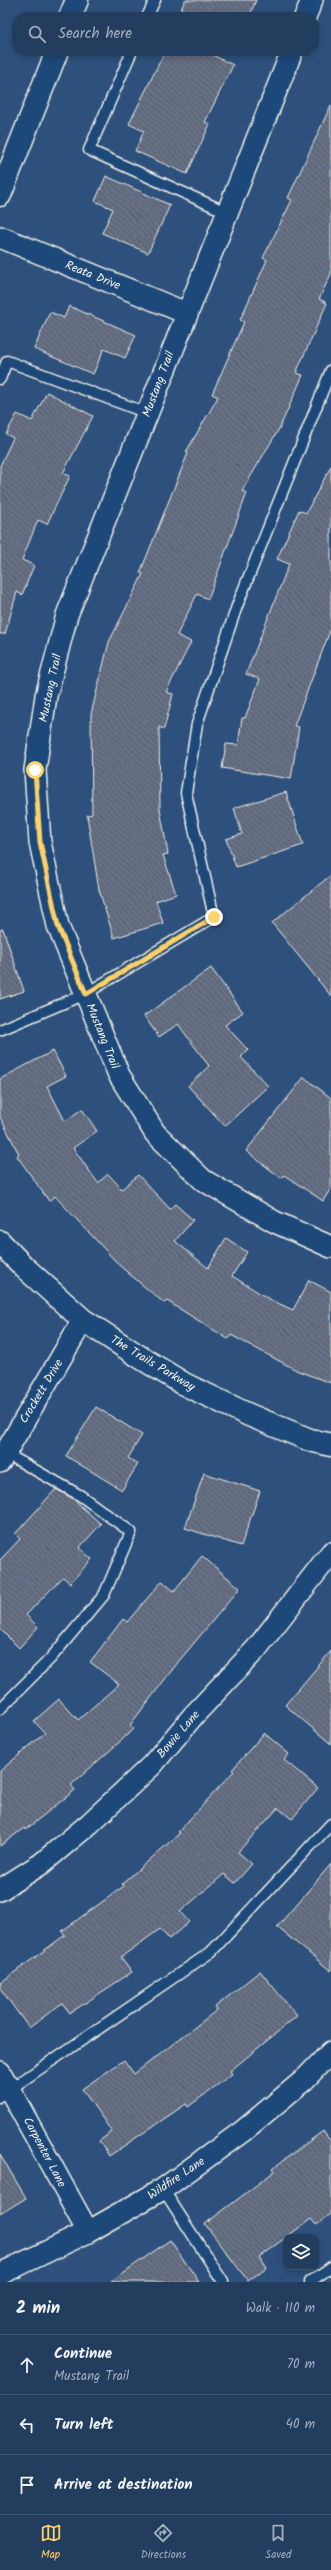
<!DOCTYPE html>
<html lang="en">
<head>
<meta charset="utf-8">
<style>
	:root { --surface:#223d5d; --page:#2a4463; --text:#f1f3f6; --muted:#a2aebc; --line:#3f5672; --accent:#ffd166 }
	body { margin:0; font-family:Kalam,sans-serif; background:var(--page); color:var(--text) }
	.controls { position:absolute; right:12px; bottom:12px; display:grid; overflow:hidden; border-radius:8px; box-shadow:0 2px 6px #0003 }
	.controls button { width:36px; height:36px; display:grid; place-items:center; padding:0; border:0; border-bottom:1px solid var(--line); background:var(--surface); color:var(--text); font:20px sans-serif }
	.stop { position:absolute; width:12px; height:12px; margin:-9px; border:3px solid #ffd166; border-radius:50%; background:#fff }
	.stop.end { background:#ffd166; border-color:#fff; box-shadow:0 1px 4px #0008 }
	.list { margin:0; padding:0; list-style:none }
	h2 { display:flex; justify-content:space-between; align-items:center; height:52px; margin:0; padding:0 16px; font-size:17px }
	h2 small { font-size:13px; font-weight:400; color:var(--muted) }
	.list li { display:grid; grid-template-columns:26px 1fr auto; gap:12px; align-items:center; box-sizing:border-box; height:60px; padding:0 16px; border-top:1px solid var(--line) }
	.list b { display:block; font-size:15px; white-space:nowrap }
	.list p { margin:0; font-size:13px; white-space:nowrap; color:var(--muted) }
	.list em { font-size:13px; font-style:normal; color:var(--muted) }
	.icon { flex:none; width:22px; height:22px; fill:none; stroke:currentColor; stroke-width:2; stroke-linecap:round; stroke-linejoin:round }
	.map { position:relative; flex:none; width:331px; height:2282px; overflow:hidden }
	.search { position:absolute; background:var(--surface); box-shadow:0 2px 6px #0003; left:12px; right:12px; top:12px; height:44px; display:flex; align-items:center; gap:10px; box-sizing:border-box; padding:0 14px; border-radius:16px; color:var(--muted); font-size:15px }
	.sheet { height:232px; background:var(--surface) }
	nav { display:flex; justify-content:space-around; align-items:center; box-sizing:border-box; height:56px; border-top:1px solid var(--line); background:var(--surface); font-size:11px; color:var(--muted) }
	nav a { display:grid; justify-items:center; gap:2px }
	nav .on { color:var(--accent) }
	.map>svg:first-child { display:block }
	.building { fill:url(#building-back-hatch); stroke:#f4f1e8 }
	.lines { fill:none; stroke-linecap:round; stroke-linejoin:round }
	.service-casing { stroke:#f4f1e8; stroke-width:13 }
	.minor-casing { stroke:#f4f1e8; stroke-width:24 }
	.tertiary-casing { stroke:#f4f1e8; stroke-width:25 }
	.service { stroke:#1f4a7a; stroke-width:10 }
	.minor { stroke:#1f4a7a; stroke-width:21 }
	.tertiary { stroke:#1f4a7a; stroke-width:22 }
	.route { stroke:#ffd166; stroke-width:5 }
	.labels { text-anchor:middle; stroke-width:4; stroke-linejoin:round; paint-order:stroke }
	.street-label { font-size:12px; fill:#f4f1e8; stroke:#1f4a7a }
</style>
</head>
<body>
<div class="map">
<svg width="331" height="2282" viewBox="0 0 331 2282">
	<defs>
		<pattern id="building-back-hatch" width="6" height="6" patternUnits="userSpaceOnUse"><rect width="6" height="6" fill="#666f86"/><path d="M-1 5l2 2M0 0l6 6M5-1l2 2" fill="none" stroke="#565a63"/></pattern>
	</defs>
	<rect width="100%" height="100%" fill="#2d517c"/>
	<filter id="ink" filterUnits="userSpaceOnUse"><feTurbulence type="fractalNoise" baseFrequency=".025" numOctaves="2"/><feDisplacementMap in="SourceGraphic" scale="8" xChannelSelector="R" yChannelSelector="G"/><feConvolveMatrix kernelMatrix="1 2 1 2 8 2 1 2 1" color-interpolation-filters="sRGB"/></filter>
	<g filter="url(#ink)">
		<path class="building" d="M185,0h71l-7,17h-71z
			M165,51h39l29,14 -28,57 5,2 -23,50 -52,-23 9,-20 -15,-7z
			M331,105v169l-12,25 8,4 -31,70 7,2 -23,52 -38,64 5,2 -39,106 -11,-5 -20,41 14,7 -25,50 7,2 -9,35 -5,-2 1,82 8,45 -5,1 13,39 -20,7 7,22 -49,15 -15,-48 -12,-75 5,-1 -1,-100 18,-72 34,-68 -3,-1 48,-120 -2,-1 32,-55 -6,-3 32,-72 -4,-2 27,-60 -4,-2 29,-58 -4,-2z
			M106,176l64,29 -22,48 -46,-20 11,-24 -18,-8z
			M69,306l67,29 -11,23 -21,-9 -11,25 -59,-25 16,-37 14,6z
			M47,392l46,24 -30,57 7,3 -23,48 -9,-4 -16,40 12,5 -12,30 -5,-3 -12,42h-5v-168l13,-28 -7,-4 11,-20 15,7z
			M331,466v162l-37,98 5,1 -8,52 -69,-11 4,-24 12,1 4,-27h3l15,-39 -14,-5 43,-110 -12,-5 22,-49 7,3z
			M286,792l17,53 -67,22 -10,-28 16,-5 -8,-26z
			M331,875v121l-59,-73z
			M3,929l21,62 -24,8v-69z
			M211,968l32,44 -18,13 23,25 -7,7 27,29 -43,40 -37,-40 21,-20 -31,-42 -19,13 -15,-21z
			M53,1051l13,25 -19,10 18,35 17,-12 15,22 -24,17 25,35 10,-9 14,15 16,-14 32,34 5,-5 18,16 -18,21 33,27 18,-30 21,14 -15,24 37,23 24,11 16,-30 22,12v91l-33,-12 -67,-36 -3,4 -61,-38 -3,2 -43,-36 -66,-71 -6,5 -32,-45 2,-2 -19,-37v-38z
			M304,1077l27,21v90l-8,13 -39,-26 -3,3 -35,-27z
			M96,1407l46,28 -14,23 10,6 -16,26 -56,-34z
			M204,1473l56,18 -19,55 -56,-18z
			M56,1489l16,9 29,26 -22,24 13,11 -22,24 -7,-6 -37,38 12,12 -19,21 -19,-19v-69l20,-21 -5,-5z
			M202,1556l38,32 -61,73 -49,64 4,4 -63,56 4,5 -50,40 -1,-2 -24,18v-75l45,-38 -11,-12 25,-22 19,21 41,-36 -29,-22 33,-43 4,3 35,-41 12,10z
			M331,1651v93l-46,-39z
			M264,1733l25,21 -5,6 34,28 -26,31 -14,-11 -40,44 14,12 -17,19 -11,-9 -44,38 9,10 -20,17 -9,-10 -39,28 11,15 -62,41 -8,-10 -33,25 -29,-40v-5l65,-48 -3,-4 62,-45 -2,-2 58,-51 -2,-1 56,-61 -2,-1z
			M331,1864v107l-54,-44z
			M260,1971l37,45 -67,55 2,3 -44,33 -2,-3 -77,52 -10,-15 13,-9 -30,-43 42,-29 10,14 83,-64 -2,-3z
			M323,2131l8,11v72l-15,11 -5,-6 -52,38 8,10 -19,14 -43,-57 70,-53 -2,-3z
			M0,2154l26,44 -26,16z
			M170,2240l29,42h-89z"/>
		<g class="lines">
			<g class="service-casing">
				<path id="service" d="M147,17l8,-17
					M132,51l-43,99 137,62
					M0,379l7,-18 140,52
					M0,1030l85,-36 129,-77 -28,-124 11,-69 40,-118 94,-236
					M0,1709l50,-50 54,-64 27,-63 -50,-36 -76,-43
					M0,2096l211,-144 120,-128
					M163,2189l60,93
					M310,2282l21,-15"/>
			</g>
			<g class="minor-casing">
				<path id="minor" d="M305,17l7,-17
					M292,51l-225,564 -21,81 -11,74 5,72 18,84 61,149 36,58 48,47 72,42 56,25
					M0,237l186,76
					M0,1462l83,-142
					M0,1890l41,-26 48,-40 63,-59 41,-49 64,-68 74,-95
					M0,2072l88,160
					M0,2274l88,-42 75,-43 80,-58 61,-51 27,-28"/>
			</g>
			<g class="tertiary-casing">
				<path id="tertiary" d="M70,17l7,-17
					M0,195l57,-144
					M0,1242l24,25 59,53 57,37 44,27 65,31 61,25 21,5"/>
			</g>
			<use href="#service" class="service"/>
			<use href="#minor" class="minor"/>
			<use href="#tertiary" class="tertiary"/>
		</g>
	</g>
	<g class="lines" filter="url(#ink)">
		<path class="route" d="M35,770l5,72 18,84 28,68 128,-77"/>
	</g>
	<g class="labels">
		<g class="street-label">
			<text transform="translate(93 275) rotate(22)" y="4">Reata Drive</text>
			<text transform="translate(158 384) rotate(-69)" y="4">Mustang Trail</text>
			<text transform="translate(50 688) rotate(-78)" y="4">Mustang Trail</text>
			<text transform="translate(103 1036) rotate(68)" y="4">Mustang Trail</text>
			<text transform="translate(153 1363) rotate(31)" y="4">The Trails Parkway</text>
			<text transform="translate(41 1391) rotate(-59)" y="4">Crockett Drive</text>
			<text transform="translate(178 1734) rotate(-49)" y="4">Bowie Lane</text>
			<text transform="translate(45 2152) rotate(62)" y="4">Carpenter Lane</text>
			<text transform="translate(176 2178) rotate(-34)" y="4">Wildfire Lane</text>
		</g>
	</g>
</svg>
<div class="controls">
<button><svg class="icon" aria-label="layers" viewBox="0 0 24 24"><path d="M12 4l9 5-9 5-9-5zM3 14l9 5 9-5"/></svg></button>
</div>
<div class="stop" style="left:35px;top:770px"></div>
<div class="stop end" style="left:214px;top:917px"></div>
<div class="search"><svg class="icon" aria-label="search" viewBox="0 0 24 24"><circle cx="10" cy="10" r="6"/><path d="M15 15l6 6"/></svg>Search here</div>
</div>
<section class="sheet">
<h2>2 min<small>Walk · 110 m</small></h2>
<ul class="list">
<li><svg class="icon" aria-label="ahead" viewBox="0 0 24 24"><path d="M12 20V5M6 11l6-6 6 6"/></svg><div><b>Continue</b><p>Mustang Trail</p></div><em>70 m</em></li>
<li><svg class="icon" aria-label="left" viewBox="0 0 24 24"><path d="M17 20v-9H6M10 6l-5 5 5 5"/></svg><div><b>Turn left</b></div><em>40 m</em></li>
<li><svg class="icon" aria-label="arrive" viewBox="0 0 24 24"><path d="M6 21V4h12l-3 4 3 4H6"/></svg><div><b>Arrive at destination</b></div></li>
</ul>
</section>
<nav>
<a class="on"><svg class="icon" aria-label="map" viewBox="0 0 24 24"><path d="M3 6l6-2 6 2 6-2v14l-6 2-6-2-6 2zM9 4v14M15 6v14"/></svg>Map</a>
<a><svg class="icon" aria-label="directions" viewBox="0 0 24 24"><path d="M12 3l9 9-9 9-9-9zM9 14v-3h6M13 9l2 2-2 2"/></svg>Directions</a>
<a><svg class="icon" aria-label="saved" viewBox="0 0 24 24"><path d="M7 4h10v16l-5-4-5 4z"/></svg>Saved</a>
</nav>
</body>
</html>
